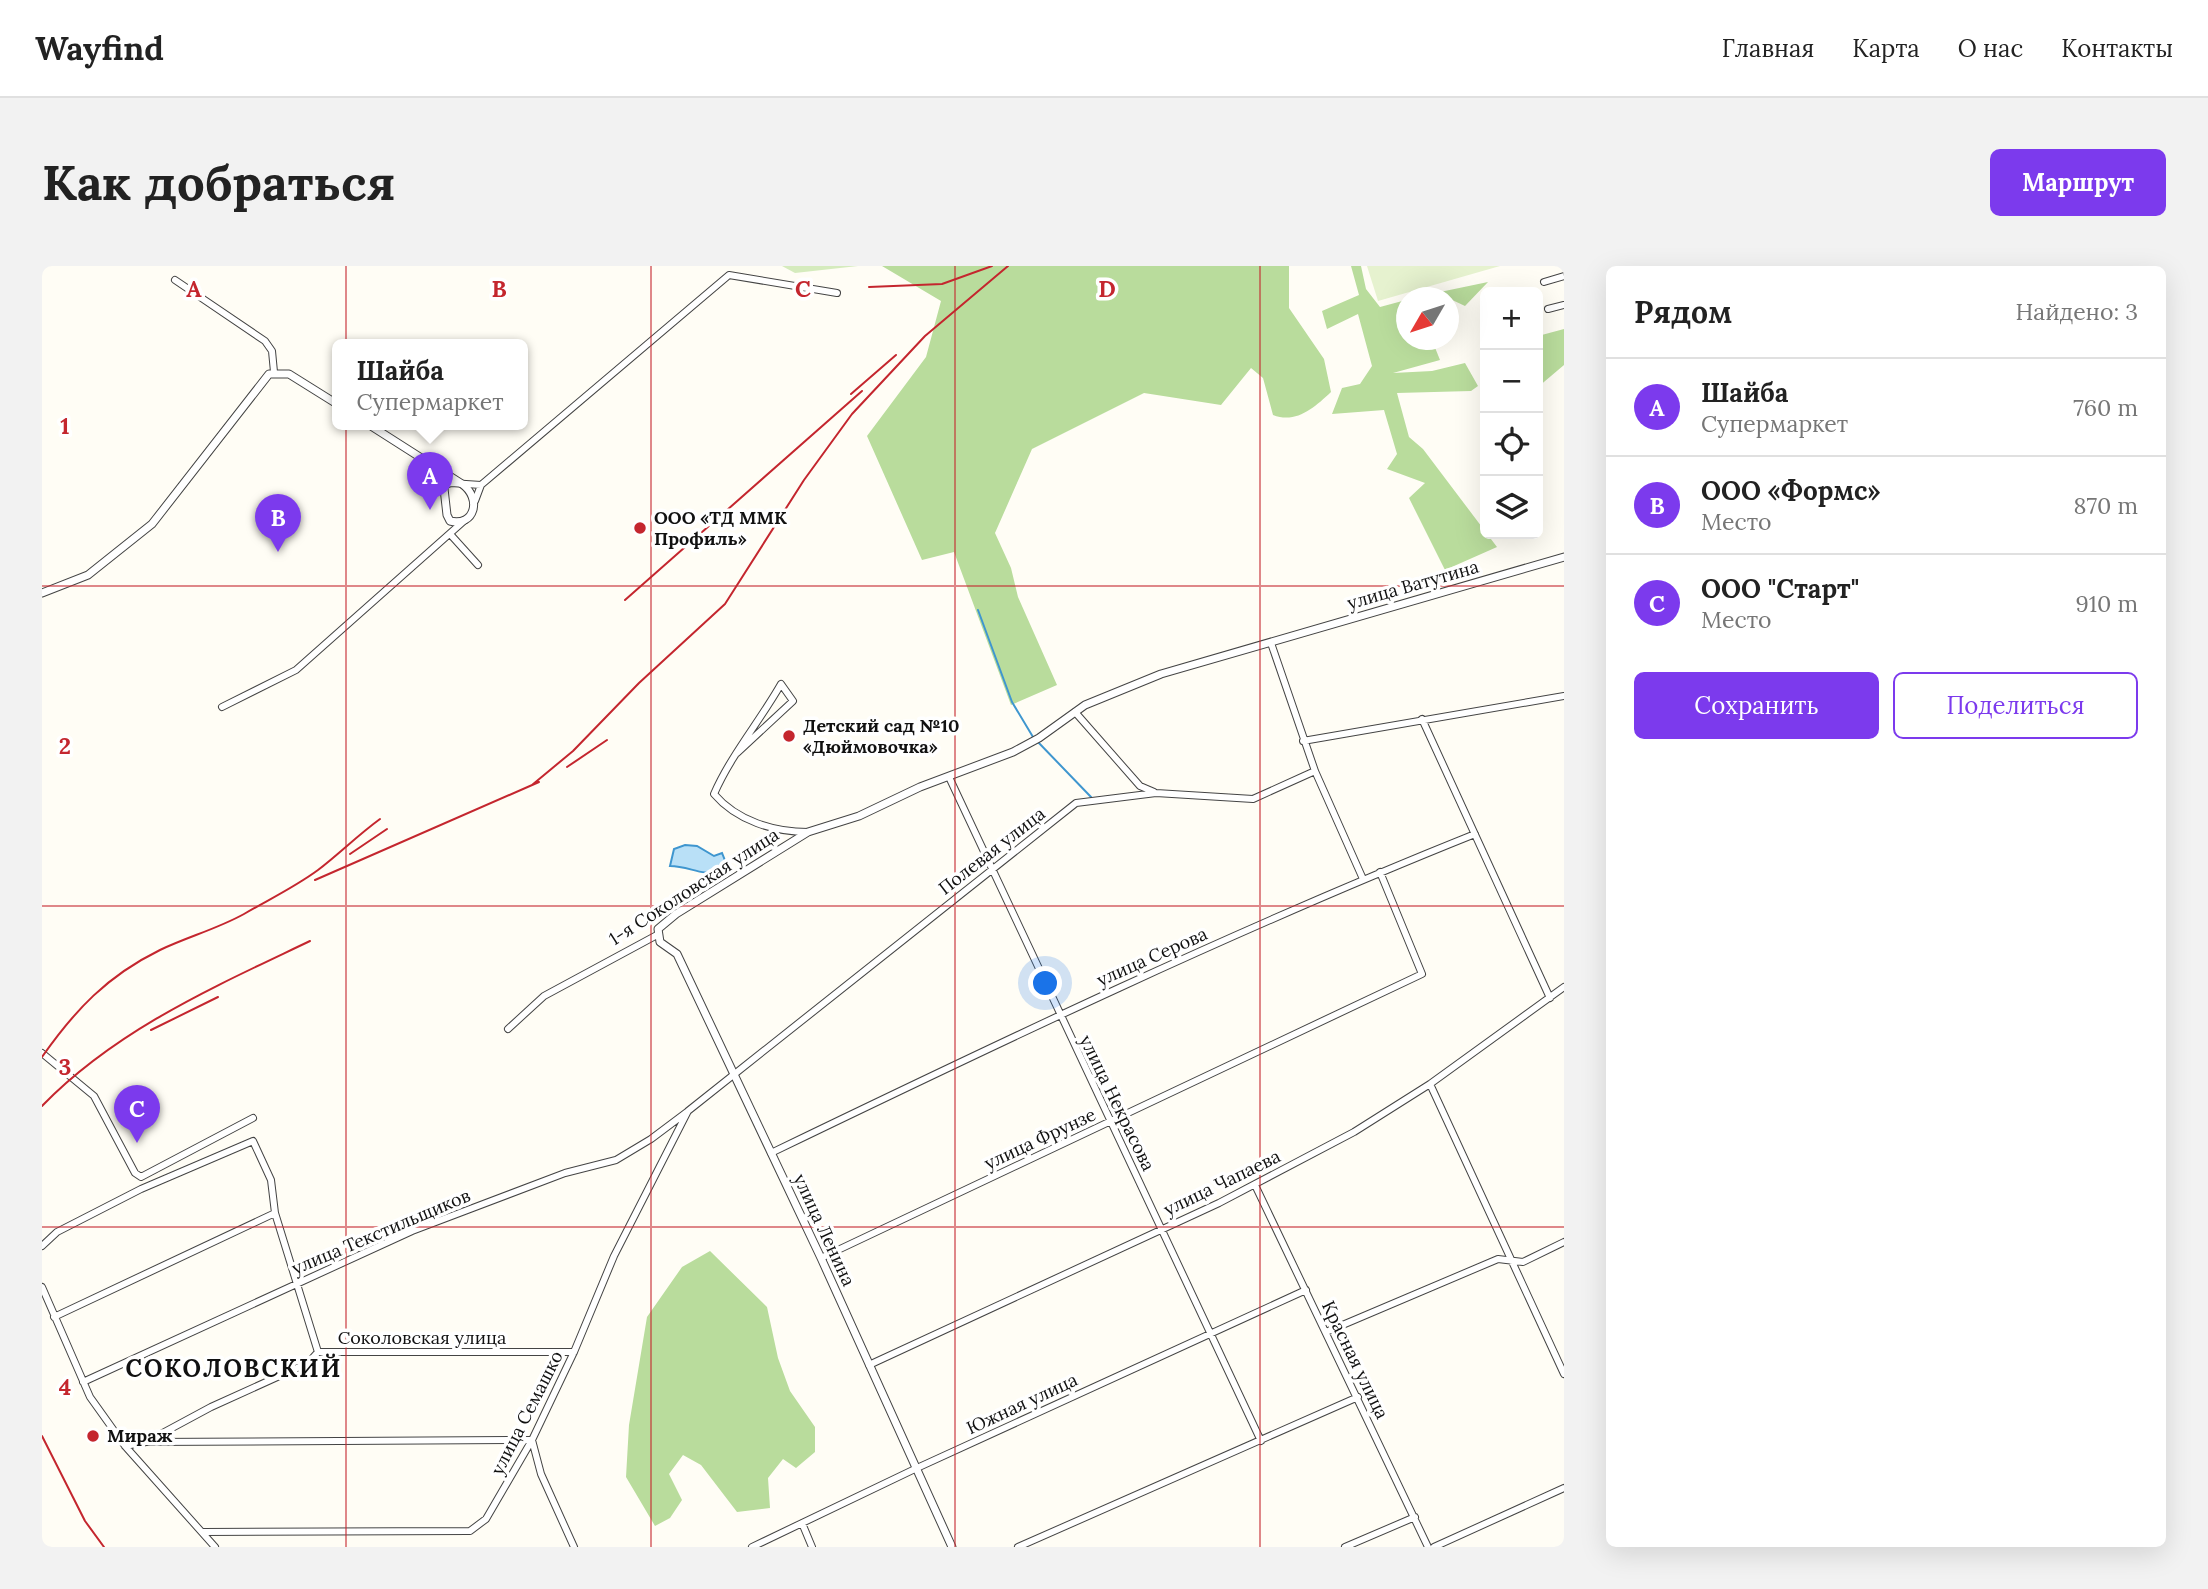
<!DOCTYPE html>
<html lang="ru">
<head>
<meta charset="utf-8">
<style>
	:root { --surface:#fff; --page:#f2f2f2; --text:#222; --muted:#767676; --line:#e0e0e0; --accent:#7c3aed }
	body { margin:0; font-family:Lora,serif; background:var(--page); color:var(--text) }
	.controls { position:absolute; right:21px; top:21px; display:grid; overflow:hidden; border-radius:10px; box-shadow:0 7px 28px #0002 }
	.controls button { width:63px; height:63px; display:grid; place-items:center; padding:0; border:0; border-bottom:2px solid var(--line); background:var(--surface); color:var(--text); font:35px sans-serif }
	.compass { position:absolute; left:1354px; top:21px; width:63px; height:63px; border-radius:50%; background:var(--surface); box-shadow:0 7px 28px #0002; rotate:231deg }
	.you { position:absolute; left:1004px; top:718px; width:24px; height:24px; margin:-18px; border:5px solid #fff; border-radius:50%; background:#1a73e8; box-shadow:0 0 0 10px #1a73e833 }
	.badge { display:grid; place-items:center; width:46px; height:46px; border-radius:50%; background:var(--accent); color:#fff; font-size:23px; font-weight:700 }
	.pin { position:absolute; translate:-50% -58px; filter:drop-shadow(0 2px 4px #0008) }
	.pin::after { content:''; position:absolute; top:37px; width:24px; height:21px; background:inherit; clip-path:polygon(0 0,100% 0,50% 100%) }
	.popup { position:absolute; left:290px; top:73px; width:196px; height:91px; box-sizing:border-box; display:grid; place-content:center; border-radius:10px; background:var(--surface); filter:drop-shadow(0 2px 5px #0005); font-size:23px; white-space:nowrap; color:var(--muted) }
	.popup b { font-size:26px; color:var(--text) }
	.popup::after { content:''; position:absolute; left:50%; top:100%; margin-left:-14px; border:14px solid transparent; border-top-color:var(--surface) }
	.list { margin:0; padding:0; list-style:none }
	h2 { display:flex; justify-content:space-between; align-items:center; height:91px; margin:0; padding:0 28px; font-size:30px }
	h2 small { font-size:23px; font-weight:400; color:var(--muted) }
	.list li { display:grid; grid-template-columns:46px 1fr auto; gap:21px; align-items:center; box-sizing:border-box; height:98px; padding:0 28px; border-top:2px solid var(--line) }
	.list b { display:block; font-size:26px; white-space:nowrap }
	.list p { margin:0; font-size:23px; white-space:nowrap; color:var(--muted) }
	.list em { font-size:23px; font-style:normal; color:var(--muted) }
	.actions { display:flex; gap:14px; padding:21px 28px }
	.actions a { flex:1; padding:16px 0; border:2px solid var(--accent); border-radius:10px; text-align:center; font-size:24px; color:var(--accent) }
	.actions .main { background:var(--accent); color:#fff }
	.icon { flex:none; width:38px; height:38px; fill:none; stroke:currentColor; stroke-width:2; stroke-linecap:round; stroke-linejoin:round }
	.map { position:relative; flex:none; width:1522px; height:1281px; overflow:hidden; border-radius:10px }
	header { display:flex; align-items:center; gap:42px; box-sizing:border-box; height:98px; padding:0 35px; background:var(--surface); border-bottom:2px solid var(--line) }
	header strong { font-size:33px }
	nav { display:flex; gap:38px; margin-inline-start:auto; font-size:24px }
	.intro { display:flex; align-items:center; justify-content:space-between; box-sizing:border-box; height:168px; padding:0 42px }
	h1 { margin:0; font-size:49px }
	.button { padding:18px 32px; border-radius:10px; background:var(--accent); color:#fff; font-size:24px; font-weight:700 }
	main { display:flex; gap:42px; padding:0 42px }
	aside { flex:1; background:var(--surface); border-radius:10px; box-shadow:0 7px 28px #0002 }
	.map>svg:first-child { display:block }
	.green { fill:#d5ebbd }
	.forest { fill:#b9dc9c }
	.pitch { fill:#e6f2cf }
	.water { fill:#b9e0f7; stroke:#3f96cf; stroke-width:2 }
	.lines { fill:none; stroke-linecap:round; stroke-linejoin:round }
	.stream { stroke:#3f96cf; stroke-width:2 }
	.minor-casing { stroke:#444; stroke-width:8 }
	.tertiary-casing { stroke:#444; stroke-width:9 }
	.minor { stroke:#fff; stroke-width:6 }
	.tertiary { stroke:#fff; stroke-width:7 }
	.rail { stroke:#c4262e; stroke-width:2 }
	.grid { fill:none; stroke:#c4262e; stroke-width:2; stroke-opacity:0.55 }
	.poi-dot { fill:#c4262e; stroke:#fff; stroke-width:2.5 }
	.labels { text-anchor:middle; stroke-width:7; stroke-linejoin:round; paint-order:stroke }
	.poi-label { font-size:18px; font-weight:bold; fill:#111; stroke:#fff; text-anchor:start }
	.street-label { font-size:18px; fill:#111; stroke:#fff }
	.district-label { font-size:24px; font-weight:bold; letter-spacing:2px; fill:#111; stroke:#fff }
	.grid-label { font-size:23px; text-anchor:middle; font-weight:bold; fill:#c4262e; stroke:#fff; stroke-width:7; stroke-linejoin:round; paint-order:stroke }
</style>
</head>
<body>
<header>
<strong>Wayfind</strong>
<nav><a>Главная</a><a>Карта</a><a>О нас</a><a>Контакты</a></nav>
</header>
<div class="intro"><h1>Как добраться</h1><a class="button">Маршрут</a></div>
<main>
<div class="map">
<svg width="1522" height="1281" viewBox="0 0 1522 1281">
	<rect width="100%" height="100%" fill="#fffdf5"/>
	<path class="green" d="M740,0h76l-63,7z"/>
	<path class="forest" d="M840,0h407v42l35,51 7,33c-17,16 -35,32 -58,23l-10,-37 -12,-10 -30,37 -77,-12 -112,56 -37,84 16,35 7,29 39,88 -46,20 -57,-153 -32,8 -55,-124 59,-79 15,-56z
		M1309,0h10l5,23 14,18 26,-7v40h26l8,20 -47,13 39,-2 33,-8 13,23 -7,5 -74,2 12,44 14,12 74,98 -52,23 -36,-72 16,-15 -38,-14 10,-15 -13,-44 -52,4 10,-26 18,-4 12,-18 -14,-52 -31,15 -5,-18 37,-16z
		M1446,16l-23,24 -17,-8 -32,-1z
		M1522,63v36l-26,22v-51z
		M668,985l57,56 11,51 12,33 25,36v25l-19,16 -13,-9 -15,19 2,30 -33,4 -36,-47 -18,-10 -14,19 13,26 -12,18 -15,8 -29,-49 3,-52 18,-108 35,-50z"/>
	<path class="pitch" d="M1325,0h133l-122,35z"/>
	<path class="water" d="M643,579l12,1 17,10 8,-3 4,10 -6,9c-19,4 -31,-6 -50,-6l4,-17z"/>
	<g class="lines">
		<path class="stream" d="M936,344l34,92 21,35
			M995,475l54,56"/>
		<g class="minor-casing">
			<path id="minor" d="M133,14l90,61 7,10 2,21
				M1502,16l20,-6
				M1506,43l16,-4
				M439,219l248,-210 108,18
				M401,220l8,-3 30,2
				M433,235l6,-16
				M408,268l28,31
				M1229,377l44,128 48,108
				M180,441l74,-37 169,-150
				M1033,446l65,74 14,6
				M1380,453l128,279
				M1261,475l261,-45
				M695,487l56,-52 -12,-17c-21,37 -50,71 -67,110 23,27 60,38 94,38
				M907,511l312,664
				M466,763l36,-33 113,-61
				M0,787l52,43 41,77 6,4 112,-59
				M1388,818l134,290
				M729,887c232,-112 464,-223 704,-319
				M1213,919l173,362
				M0,980l15,-14 84,-43 112,-48 18,39 4,33 43,139
				M779,992l601,-284 -42,-102
				M0,1021l48,110 35,49 90,101
				M12,1051l221,-104
				M1284,1066l172,-73 25,3 41,-20
				M827,1099l350,-162 135,-71 76,-48 134,-97
				M41,1116l329,-151 153,-58 51,-13 35,-21 36,-27
				M104,1176l386,-2 9,34 33,73
				M83,1180l21,-4 65,-35 97,-44 10,-11h256
				M760,1257l10,24
				M161,1266l267,-1 16,-12 46,-79 42,-88 40,-96 74,-145 388,-308 80,-10 97,6 62,-28
				M710,1281l165,-79 389,-178
				M976,1281l340,-150
				M1303,1281l70,-30
				M1392,1281l130,-59"/>
		</g>
		<g class="tertiary-casing">
			<path id="tertiary" d="M326,158l94,60c20,14 13,43 -12,37l-3,-6 -5,-44
				M0,327l46,-18 64,-51 117,-150h20l48,30
				M910,1281l-131,-289 -144,-304 -17,-12 -2,-13 18,-15 132,-82 51,-16 61,-29 93,-35 26,-14 46,-33 76,-31 403,-117"/>
		</g>
		<use href="#minor" class="minor"/>
		<use href="#tertiary" class="tertiary"/>
		<path class="rail" d="M827,21l73,-3 50,-18
			M809,128l45,-39
			M583,334l237,-209
			M525,501l40,-27
			M490,519l41,-34 66,-68 86,-79 79,-124 48,-66 73,-78 83,-70
			M308,588l37,-25
			M273,614l224,-98
			M109,764l67,-33
			M0,791c33,-47 65,-81 118,-107 27,-13 57,-21 84,-36 24,-14 51,-27 74,-44 21,-16 40,-35 62,-51
			M0,840c75,-77 172,-119 268,-165
			M0,1170l43,85 19,26"/>
	</g>
	<path class="grid" d="M304,0v1281M609,0v1281M913,0v1281M1218,0v1281M0,320h1522M0,640h1522M0,961h1522"/>
	<g class="poi-dot">
		<circle cx="598" cy="262" r="7"/>
		<circle cx="747" cy="470" r="7"/>
		<circle cx="51" cy="1170" r="7"/>
	</g>
	<g class="labels">
		<g class="poi-label">
			<text x="612" y="258">ООО «ТД ММК<tspan x="612" dy="21">Профиль»</tspan></text>
			<text x="761" y="466">Детский сад №10<tspan x="761" dy="21">«Дюймовочка»</tspan></text>
			<text x="65" y="1176">Мираж</text>
		</g>
		<g class="street-label">
			<text transform="translate(1371 319) rotate(-16)" y="6">улица Ватутина</text>
			<text transform="translate(950 585) rotate(-38)" y="6">Полевая улица</text>
			<text transform="translate(652 621) rotate(-33)" y="6">1-я Соколовская улица</text>
			<text transform="translate(1110 691) rotate(-24)" y="6">улица Серова</text>
			<text transform="translate(1075 837) rotate(64)" y="6">улица Некрасова</text>
			<text transform="translate(998 873) rotate(-25)" y="6">улица Фрунзе</text>
			<text transform="translate(1180 917) rotate(-26)" y="6">улица Чапаева</text>
			<text transform="translate(782 964) rotate(65)" y="6">улица Ленина</text>
			<text transform="translate(339 966) rotate(-23)" y="6">улица Текстильщиков</text>
			<text x="380" y="1078">Соколовская улица</text>
			<text transform="translate(1313 1094) rotate(64)" y="6">Красная улица</text>
			<text transform="translate(980 1138) rotate(-25)" y="6">Южная улица</text>
			<text transform="translate(485 1147) rotate(-63)" y="6">улица Семашко</text>
		</g>
		<g class="district-label">
			<text x="192" y="1111">СОКОЛОВСКИЙ</text>
		</g>
	</g>
	<g class="grid-label">
		<text x="152" y="31">A</text>
		<text x="457" y="31">B</text>
		<text x="761" y="31">C</text>
		<text x="1065" y="31">D</text>
		<text x="23" y="168">1</text>
		<text x="23" y="488">2</text>
		<text x="23" y="809">3</text>
		<text x="23" y="1129">4</text>
	</g>
</svg>
<div class="controls">
<button>+</button>
<button>−</button>
<button><svg class="icon" aria-label="locate" viewBox="0 0 24 24"><circle cx="12" cy="12" r="6"/><path d="M12 2v4M12 18v4M2 12h4M18 12h4"/></svg></button>
<button><svg class="icon" aria-label="layers" viewBox="0 0 24 24"><path d="M12 4l9 5-9 5-9-5zM3 14l9 5 9-5"/></svg></button>
</div>
<svg class="compass" viewBox="-18 -18 36 36"><path d="M0-13l5 13h-10z" fill="#e53935"/><path d="M0 13l5-13h-10z" fill="#767676"/></svg>
<div class="you"></div>
<div class="pin badge" style="left:388px;top:244px">A</div>
<div class="popup"><b>Шайба</b>Супермаркет</div>
<div class="pin badge" style="left:236px;top:286px">B</div>
<div class="pin badge" style="left:95px;top:877px">C</div>
</div>
<aside>
<h2>Рядом<small>Найдено: 3</small></h2>
<ul class="list">
<li><span class="badge">A</span><div><b>Шайба</b><p>Супермаркет</p></div><em>760 m</em></li>
<li><span class="badge">B</span><div><b>ООО «Формс»</b><p>Место</p></div><em>870 m</em></li>
<li><span class="badge">C</span><div><b>ООО &quot;Старт&quot;</b><p>Место</p></div><em>910 m</em></li>
</ul>
<div class="actions"><a class="main">Сохранить</a><a>Поделиться</a></div>
</aside>
</main>
</body>
</html>
